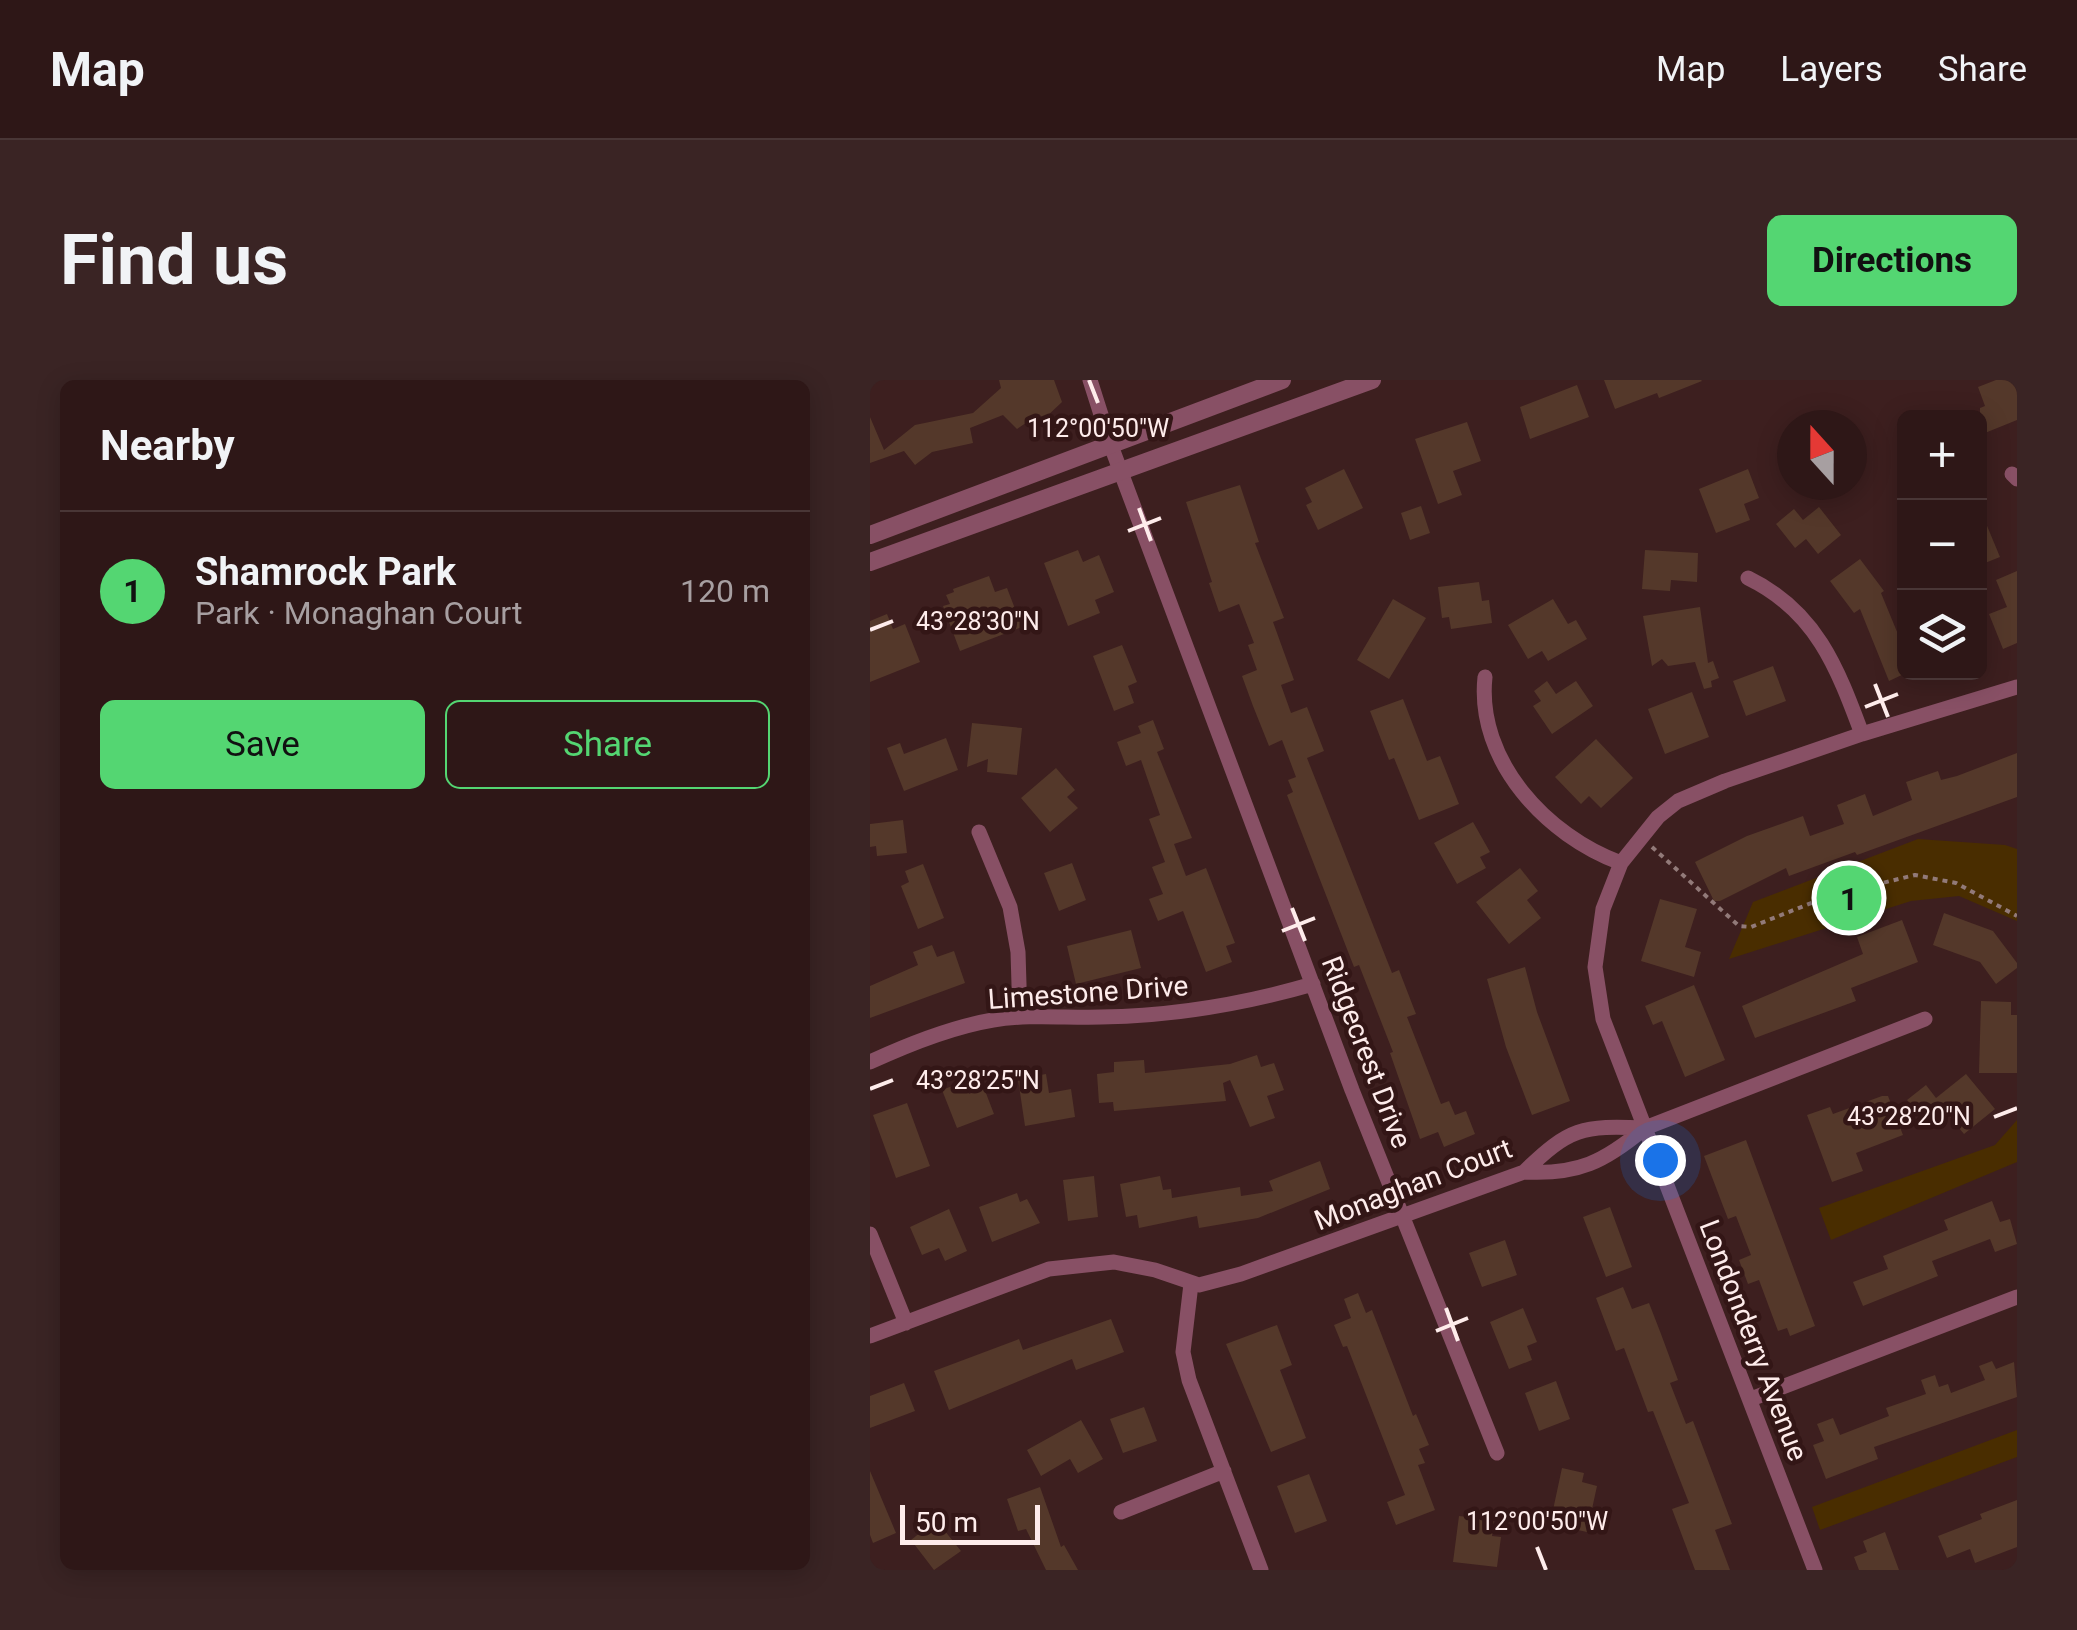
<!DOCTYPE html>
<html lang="en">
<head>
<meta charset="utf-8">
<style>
	:root { --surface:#2e1717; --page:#3a2424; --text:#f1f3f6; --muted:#a79fa1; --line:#493636; --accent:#54d672 }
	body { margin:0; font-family:Roboto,sans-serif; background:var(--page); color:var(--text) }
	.controls { position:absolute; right:30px; top:30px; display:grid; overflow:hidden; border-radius:15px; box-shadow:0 5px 25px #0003 }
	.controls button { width:90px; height:90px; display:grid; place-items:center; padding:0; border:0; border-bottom:2px solid var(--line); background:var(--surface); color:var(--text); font:50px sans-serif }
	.compass { position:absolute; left:907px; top:30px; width:90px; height:90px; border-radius:50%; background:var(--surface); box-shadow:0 5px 25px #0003; rotate:339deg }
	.scale { position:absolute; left:30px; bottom:25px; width:140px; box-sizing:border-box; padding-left:10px; border:5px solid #feeceb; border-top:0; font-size:28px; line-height:35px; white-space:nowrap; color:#feeceb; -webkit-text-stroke:8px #331616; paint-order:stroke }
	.you { position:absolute; left:790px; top:780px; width:35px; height:35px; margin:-25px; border:8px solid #fff; border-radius:50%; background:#1a73e8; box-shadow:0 0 0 15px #1a73e833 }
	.badge { display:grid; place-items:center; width:65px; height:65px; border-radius:50%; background:var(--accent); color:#111; font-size:32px; font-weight:700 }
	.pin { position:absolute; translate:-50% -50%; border:5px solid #fff; box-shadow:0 2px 10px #0006 }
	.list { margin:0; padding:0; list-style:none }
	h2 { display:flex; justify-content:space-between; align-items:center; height:130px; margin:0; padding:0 40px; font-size:42px }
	h2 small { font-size:32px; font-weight:400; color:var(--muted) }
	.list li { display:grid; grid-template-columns:65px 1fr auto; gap:30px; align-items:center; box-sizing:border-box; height:160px; padding:0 40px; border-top:2px solid var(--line) }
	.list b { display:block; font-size:38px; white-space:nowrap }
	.list p { margin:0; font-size:32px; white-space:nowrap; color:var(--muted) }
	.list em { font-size:32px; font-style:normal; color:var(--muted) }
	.actions { display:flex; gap:20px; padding:30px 40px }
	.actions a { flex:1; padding:22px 0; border:2px solid var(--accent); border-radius:15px; text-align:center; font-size:35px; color:var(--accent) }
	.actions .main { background:var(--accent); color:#111 }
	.icon { flex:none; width:55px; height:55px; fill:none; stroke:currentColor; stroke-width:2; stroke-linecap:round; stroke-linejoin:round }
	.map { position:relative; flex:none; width:1147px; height:1190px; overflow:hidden; border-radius:15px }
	header { display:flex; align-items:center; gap:60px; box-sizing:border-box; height:140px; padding:0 50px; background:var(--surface); border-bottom:2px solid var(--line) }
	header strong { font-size:48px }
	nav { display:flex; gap:55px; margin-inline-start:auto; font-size:35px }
	.intro { display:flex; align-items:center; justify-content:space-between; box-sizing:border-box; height:240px; padding:0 60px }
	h1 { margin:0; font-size:70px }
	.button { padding:25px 45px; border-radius:15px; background:var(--accent); color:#111; font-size:35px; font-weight:700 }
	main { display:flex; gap:60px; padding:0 60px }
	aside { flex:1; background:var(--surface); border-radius:15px; box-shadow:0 5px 25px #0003 }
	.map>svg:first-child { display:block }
	.green { fill:#492d00 }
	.building { fill:#54382a }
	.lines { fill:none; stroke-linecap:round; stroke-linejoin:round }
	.path { stroke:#927a79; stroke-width:4; stroke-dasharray:5 5; stroke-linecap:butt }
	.minor { stroke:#885065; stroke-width:15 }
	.tertiary { stroke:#885065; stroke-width:18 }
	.ticks { fill:none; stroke:#feeceb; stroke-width:4 }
	.labels { text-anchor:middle; stroke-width:9; stroke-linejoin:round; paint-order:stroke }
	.street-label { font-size:28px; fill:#feeceb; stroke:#331616 }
	.ticks-label { font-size:25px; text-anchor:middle; fill:#feeceb; stroke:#331616; stroke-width:9; stroke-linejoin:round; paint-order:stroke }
</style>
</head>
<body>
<header>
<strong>Map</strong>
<nav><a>Map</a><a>Layers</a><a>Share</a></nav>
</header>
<div class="intro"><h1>Find us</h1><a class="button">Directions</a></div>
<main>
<aside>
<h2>Nearby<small></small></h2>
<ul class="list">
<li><span class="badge">1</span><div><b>Shamrock Park</b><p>Park · Monaghan Court</p></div><em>120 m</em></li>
</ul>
<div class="actions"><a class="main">Save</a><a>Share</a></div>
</aside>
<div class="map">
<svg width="1147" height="1190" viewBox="0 0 1147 1190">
	<rect width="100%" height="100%" fill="#3d1f1f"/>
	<path class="green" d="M1048,459l87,6 12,4v72l-58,-25 -48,5 -182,58 24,-57z
		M1147,740v42l-186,78 -12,-32 176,-63z
		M1147,1050v27l-197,73 -8,-23z"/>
	<path class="building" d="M129,0h55l8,22 -18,17 -5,-5 -22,15 -14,-14 -33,13 3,15 -41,9 -17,13 -11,-14 -34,12v-46l14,33 31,-25 58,-12 28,-25z
		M734,0h97l1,1 -43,17 -2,-5 -42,16z
		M1126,0h21v40l-37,15v-27l5,-2 -7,-19z
		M707,5l12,32 -59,22 -10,-32z
		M597,42l14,39 -28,10 9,24 -24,9 -23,-65z
		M474,89l19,39 -45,22 -12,-25 6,-3 -7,-14z
		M878,89l11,29 -15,6 6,16 -34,13 -17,-44z
		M370,105l19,57 -4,1 29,75 -11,4 21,58 -13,5 10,28 16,-6 17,44 -17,7 85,215 7,-3 17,44 -9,3 34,87 8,-3 6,14 11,-4 9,23 -31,13 -6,-15 -18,7 -30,-86 3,-1 -34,-87 -5,2 -67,-172 6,-3 -5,-12 8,-3 -14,-37 -13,6 -16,-40 -11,-30 15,-6 -9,-25 6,-2 -15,-39 -20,8 -10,-29 3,-1 -26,-80z
		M551,126l9,27 -20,7 -9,-27z
		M949,127l22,28 -23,19 -12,-15 -11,9 -19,-24 18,-15 9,11z
		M1110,129l20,48 -20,8z
		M208,170l5,12 16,-7 15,37 -19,8 5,13 -32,13 -24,-63z
		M775,170l53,3 -1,29 -26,-2 -1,11 -28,-2z
		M990,179l24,32 -3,2 19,46 4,-2v37l-15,7 -29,-72 -6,4 -24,-32z
		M1147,191v72l-14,6 -14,-35 18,-7 -11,-27z
		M119,196l6,16 12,-4 15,39 -62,24 -17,-45 7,-2 -4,-9 8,-3 -1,-3z
		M609,202l3,19 7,-1 3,23 -41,6 -2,-12 -7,1 -4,-31z
		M523,219l33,19 -37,61 -32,-19z
		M683,219l15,25 8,-4 11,19 -39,22 -6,-10 -14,8 -20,-34z
		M830,227l8,56 5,-2 6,17 -8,3 1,6 -8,2 -9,-27 -27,4 -6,-7 -10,7 -9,-50z
		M17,234l6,15 12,-5 15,38 -50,20v-61z
		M252,265l15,37 -9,4 6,17 -20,8 -21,-55z
		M903,286l13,35 -40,15 -13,-35z
		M677,301l9,13 20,-13 17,25 -41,28 -19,-28 8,-5 -7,-10z
		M822,312l17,45 -44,17 -17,-45z
		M533,319l24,62 13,-5 19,48 -40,16 -25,-62 -5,2 -19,-49z
		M283,340l11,29 -7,3 35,86 -18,6 12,32 20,-8 29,75 -9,3 6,16 -26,10 -23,-61 -25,10 -9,-22 14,-5 -11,-27 13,-5 -16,-43 11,-4 -19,-55 -15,6 -9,-24 24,-9 -3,-7z
		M102,343l50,5 -5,47 -30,-3 1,-13 -21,8z
		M76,358l12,32 -54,21 -17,-43 13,-5 4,11z
		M726,359l37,39 -32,30 -12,-12 -8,8 -26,-27z
		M1147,373v44l-160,58 -2,-3 -66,24 -3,-8 -66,33h-6l-19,-39 52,-26 56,-20 7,20 34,-12 -7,-19 28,-11 8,22 39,-16 -6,-18 32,-11 3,9 16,-4z
		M186,388l19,22 -8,7 11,11 -28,24 -29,-34z
		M33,440l4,33 -30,3 -1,-10 -6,1v-23z
		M603,442l17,30 -10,5 6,11 -29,16 -23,-41z
		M202,483l14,37 -27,11 -15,-38z
		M53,484l21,54 -26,11 -17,-43 8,-4 -4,-11z
		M650,488l18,23 -11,9 14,18 -32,26 -33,-42z
		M790,519l37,10 -12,38 16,5 -7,25 -53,-16z
		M1074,533l49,18 24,32v5l-21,16 -16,-22 -47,-17z
		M1032,540l16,42 -67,26 5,13 -101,37 -13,-32 121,-52 -6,-17z
		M261,550l10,38 -65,16 -9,-38z
		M62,565l5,12 17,-6 11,32 -95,35v-32l48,-21 -5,-13z
		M655,587l12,45 33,89 -38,14 -26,-68 -19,-68z
		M824,605l31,75 -40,17 -23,-56 -9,4 -8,-19z
		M1111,621l30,1v13h6v58h-38z
		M387,675l4,12 13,-4 10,27 -17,6 8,22 -25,9 -20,-47 -7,3 3,18 -112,10 -1,-9 -14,1 -2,-29 17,-2v-10l30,-2 1,13 85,-9z
		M176,694l3,19 22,-4 4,28 -50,9 -7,-47z
		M1096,694l29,35 -31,25 -19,-23 -17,14 -21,-25 19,-15 10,13z
		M95,701l4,13 15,-6 10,26 -37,14 -15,-38z
		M1012,716h6l15,39 -47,18 7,18 -31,11 -25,-67 23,-8 3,7z
		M37,723l23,63 -34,12 -23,-63z
		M876,760l69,186 -25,10 -3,-8 -9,3 -19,-51 -11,4 -9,-24 12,-5 -15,-39 -8,3 -24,-63z
		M450,781l10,28 -72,29 -59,10 -2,-12 -58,12 -2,-13 -11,2 -6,-33 40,-8 3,14 8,-1 1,9 68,-11 1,9 32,-5 -4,-10z
		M224,796l4,41 -30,4 -5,-41z
		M147,813l3,9 7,-3 13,24 -48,19 -13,-35z
		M1122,821l8,21 10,-3 7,25 -22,8 -5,-13 -58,22 6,15 -75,30 -10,-24 35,-13 -5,-13 65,-26 -4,-10z
		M740,827l22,60 -26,10 -23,-60z
		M79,829l18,42 -22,10 -6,-13 -17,7 -12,-28z
		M635,860l12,35 -35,12 -13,-34z
		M753,907l9,22 17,-6 12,31 17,46 -8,3 16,41 7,-3 39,103 -17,6 15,40h-35l-23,-61 17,-6 -36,-92 -5,1 -24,-64 -8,3 -20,-53z
		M488,913l8,20 6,-3 41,106 3,-2 13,31 -10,4 6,14 -7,2 17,45 -39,15 -9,-23 18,-7 -58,-149 -4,1 -9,-22 17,-7 -7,-19z
		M653,928l14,34 -10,4 5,14 -23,9 -19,-47z
		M241,939l13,33 -48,18 -4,-11 -123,51 -15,-39 85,-32 4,11z
		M407,945l15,40 -12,5 26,68 -35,14 -45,-108z
		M1122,981l4,8 18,-7 3,35 -143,50 4,12 -52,20 -13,-34 11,-4 -7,-17 16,-6 7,17 49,-19 -3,-8 40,-14 -5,-14 14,-5 4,12 9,-3 3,9 34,-13 -6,-14z
		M686,1001l14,38 -31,12 -14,-38z
		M34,1003l11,28 -45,17v-32z
		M274,1027l13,34 -34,12 -13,-34z
		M211,1040l22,39 -25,14 -8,-14 -29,17 -14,-26z
		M692,1088l22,5 -2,9 15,4 -10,46 -37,-8z
		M0,1091l26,62 -23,10 -3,-8z
		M439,1094l18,47 -32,12 -18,-47z
		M170,1107l21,60 3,-2 14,25h-32l-20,-41 -8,2 -11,-32z
		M1147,1120v47l-42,16 -5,-14 -23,9 -9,-22 44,-17 -2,-5z
		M589,1136l35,4 -2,16 9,1 -4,30 -44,-5z
		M66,1140l25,31 -27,19 -23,-30z
		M1015,1152l14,38h-40l-5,-13 13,-5 -4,-11z"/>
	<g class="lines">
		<path class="path" d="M782,467l87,79 12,1 78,-31 86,-21 41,8 61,33"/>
		<path class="minor" d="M220,0l20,63 242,647 145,363
			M1142,94l5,5
			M878,198c68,33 89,89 114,156
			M615,297c-9,84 62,159 136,186
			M109,452l31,75 8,45 2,65
			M0,682c39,-18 81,-35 123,-42 36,-6 72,-2 108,-3 72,-1 143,-13 212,-33
			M654,792c54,3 80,-10 121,-44
			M0,854l36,89
			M321,904l-8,68 6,28 72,190
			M0,956l179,-67 65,-7 41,8 44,15 42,-11 283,-102c45,-44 58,-47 121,-44l280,-109
			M881,1019l266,-102
			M251,1132l103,-41
			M945,1190l-212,-551 -8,-52 8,-58 18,-46 37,-46 20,-16 47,-20 137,-47 155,-47"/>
		<path class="tertiary" d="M0,155l412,-155
			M0,182l502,-182"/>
	</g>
	<path class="ticks" d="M219,0l9,23M269,128l12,33M258,151l33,-13M0,250l23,-9M1005,304l13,33M995,327l33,-13M422,528l13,33M412,551l33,-13M0,709l23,-9M1124,737l23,-9M576,928l12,33M566,951l32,-13M667,1167l9,23"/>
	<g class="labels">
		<g class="street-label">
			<text transform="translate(218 612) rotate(-4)" y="10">Limestone Drive</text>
			<text transform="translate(497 672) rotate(69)" y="10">Ridgecrest Drive</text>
			<text transform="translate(543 804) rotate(-21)" y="10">Monaghan Court</text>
			<text transform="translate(884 960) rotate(69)" y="10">Londonderry Avenue</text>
		</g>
	</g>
	<g class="ticks-label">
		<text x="228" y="57">112°00'50"W</text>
		<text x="108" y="250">43°28'30"N</text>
		<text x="108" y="709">43°28'25"N</text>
		<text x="1039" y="745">43°28'20"N</text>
		<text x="667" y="1150">112°00'50"W</text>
	</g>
</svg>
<div class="controls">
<button>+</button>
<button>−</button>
<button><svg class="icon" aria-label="layers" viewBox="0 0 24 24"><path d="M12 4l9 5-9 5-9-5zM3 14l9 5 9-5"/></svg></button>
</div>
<svg class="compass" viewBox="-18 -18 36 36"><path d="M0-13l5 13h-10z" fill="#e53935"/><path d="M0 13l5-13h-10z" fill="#a79fa1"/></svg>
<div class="scale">50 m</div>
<div class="you"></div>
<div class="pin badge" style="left:979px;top:518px">1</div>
</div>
</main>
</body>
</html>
